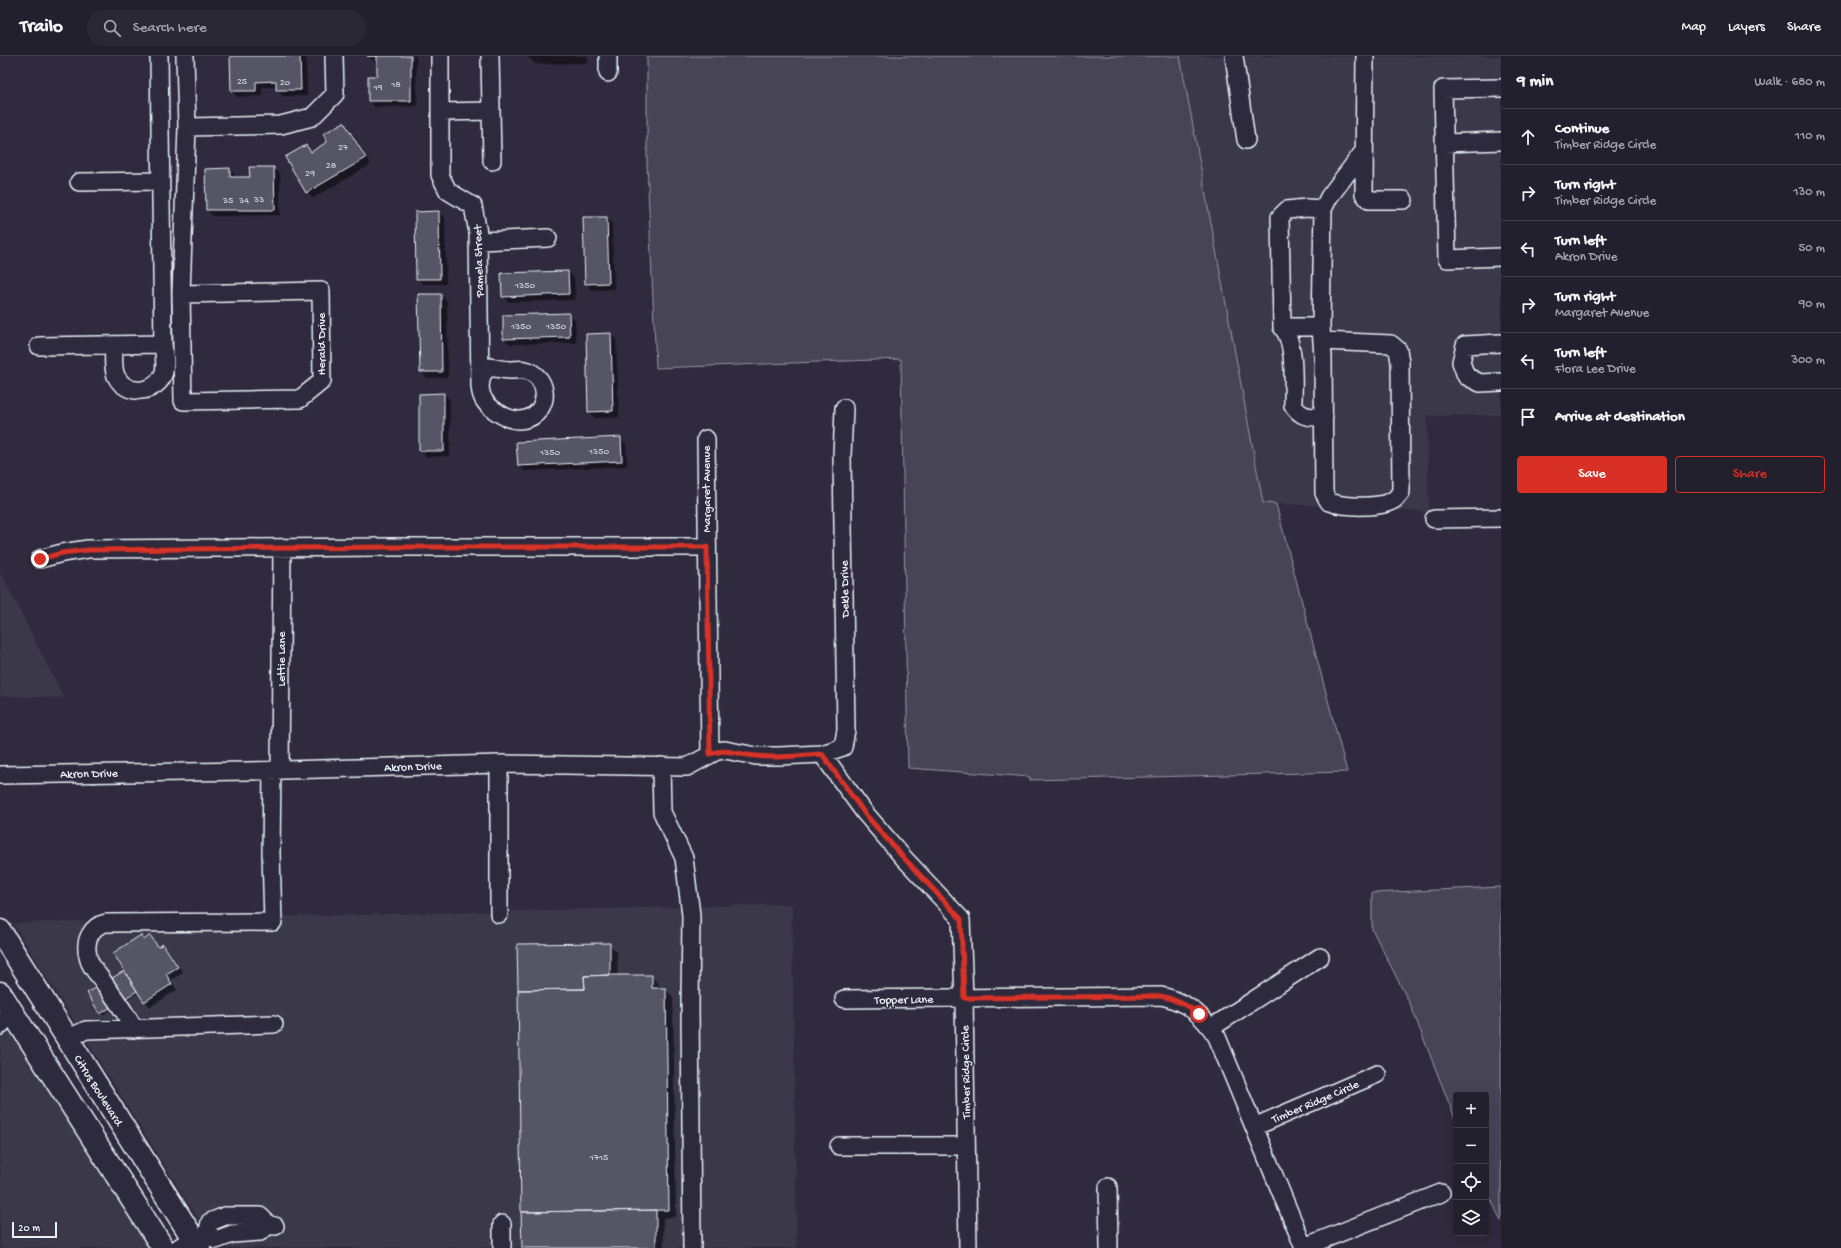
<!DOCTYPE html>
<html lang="en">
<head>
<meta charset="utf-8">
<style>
	:root { --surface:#23202e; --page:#2b2836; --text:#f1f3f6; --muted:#a3a3aa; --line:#403e4a; --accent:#d93025 }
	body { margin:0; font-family:"Gochi Hand",sans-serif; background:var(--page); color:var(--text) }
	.controls { position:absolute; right:12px; bottom:12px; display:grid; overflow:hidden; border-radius:4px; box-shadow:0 4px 16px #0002 }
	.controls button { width:36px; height:36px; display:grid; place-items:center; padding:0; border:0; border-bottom:1px solid var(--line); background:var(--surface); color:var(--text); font:20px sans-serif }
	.scale { position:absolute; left:12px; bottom:10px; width:45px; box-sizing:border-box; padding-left:4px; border:2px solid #e8f1f8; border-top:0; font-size:11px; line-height:14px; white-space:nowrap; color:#e8f1f8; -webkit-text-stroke:3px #2f2a3d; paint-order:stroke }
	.stop { position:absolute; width:12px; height:12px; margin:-9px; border:3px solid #d93025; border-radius:50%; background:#fff }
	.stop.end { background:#d93025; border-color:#fff; box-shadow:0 1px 4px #0008 }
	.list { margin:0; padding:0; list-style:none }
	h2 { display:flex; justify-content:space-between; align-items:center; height:52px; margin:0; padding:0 16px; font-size:17px }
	h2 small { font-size:13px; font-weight:400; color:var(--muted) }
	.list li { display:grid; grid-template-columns:26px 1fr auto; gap:12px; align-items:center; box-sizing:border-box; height:56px; padding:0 16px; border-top:1px solid var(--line) }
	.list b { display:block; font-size:15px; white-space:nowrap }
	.list p { margin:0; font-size:13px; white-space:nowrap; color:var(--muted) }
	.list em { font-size:13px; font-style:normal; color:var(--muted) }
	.actions { display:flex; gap:8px; padding:12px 16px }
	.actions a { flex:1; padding:9px 0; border:1px solid var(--accent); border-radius:4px; text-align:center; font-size:14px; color:var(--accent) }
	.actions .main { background:var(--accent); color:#fff }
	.icon { flex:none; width:22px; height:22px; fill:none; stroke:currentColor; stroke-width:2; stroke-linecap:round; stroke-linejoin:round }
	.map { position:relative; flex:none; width:1501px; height:1192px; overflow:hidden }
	header { display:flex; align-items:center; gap:24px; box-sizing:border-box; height:56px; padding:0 20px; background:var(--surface); border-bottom:1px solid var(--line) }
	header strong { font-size:19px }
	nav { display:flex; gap:22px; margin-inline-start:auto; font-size:14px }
	.search { width:280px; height:36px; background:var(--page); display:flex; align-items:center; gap:10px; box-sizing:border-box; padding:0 14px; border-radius:22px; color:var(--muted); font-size:15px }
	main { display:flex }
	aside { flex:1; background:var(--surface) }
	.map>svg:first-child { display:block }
	.built { fill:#3b3749 }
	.green { fill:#464455; stroke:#979aa6 }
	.shadow { fill:#0007 }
	.building { fill:#575565; stroke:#e8f1f8 }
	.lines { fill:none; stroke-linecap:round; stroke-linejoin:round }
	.minor-casing { stroke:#e8f1f8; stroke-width:20 }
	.highway-casing { stroke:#e8f1f8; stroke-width:25 }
	.minor { stroke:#2f2a3d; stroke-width:17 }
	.highway { stroke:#2f2a3d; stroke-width:22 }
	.route { stroke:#d93025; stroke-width:5 }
	.labels { text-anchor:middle; stroke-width:3; stroke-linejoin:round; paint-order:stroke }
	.number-label { font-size:10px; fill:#c4cad3 }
	.street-label { font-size:12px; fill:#e8f1f8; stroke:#2f2a3d }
</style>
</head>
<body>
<header>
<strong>Trailo</strong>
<div class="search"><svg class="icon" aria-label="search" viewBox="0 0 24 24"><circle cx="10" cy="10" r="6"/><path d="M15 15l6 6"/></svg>Search here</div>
<nav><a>Map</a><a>Layers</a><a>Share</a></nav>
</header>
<main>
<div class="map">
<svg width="1501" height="1192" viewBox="0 0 1501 1192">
	<rect width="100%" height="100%" fill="#2f2a3d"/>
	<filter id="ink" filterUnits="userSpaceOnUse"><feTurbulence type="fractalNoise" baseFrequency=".025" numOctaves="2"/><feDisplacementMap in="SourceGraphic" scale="8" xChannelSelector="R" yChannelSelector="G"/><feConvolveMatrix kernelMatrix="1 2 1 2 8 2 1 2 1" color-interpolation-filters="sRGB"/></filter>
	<g filter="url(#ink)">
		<path class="built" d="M1180,0h321v359l-74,1 2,96 -166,-9z
			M0,519h2l62,123 -64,-2z
			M792,848l5,344h-581l-203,-325z
			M0,955l149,237h-149z"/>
		<path class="green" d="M647,0h533l83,447 13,1 71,268 -317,8v-3l-122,-9 -7,-409 -245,9 -9,-204z
			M1501,831v334l-15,-32v-94h-30v26l-46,-117 -38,-75v-36z"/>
		<path class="shadow" d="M231,0h75l1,40h-24l-6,-6v-3h-15v9l-24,1 -6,-6z
			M368,0h48l1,50 -42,1 -6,-6 9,-24v-15h-4z
			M527,0h61v7l-53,1z
			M344,67l6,6 21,35 -58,34 -6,-6 -21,-34 20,-12 6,6 17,-10z
			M274,112l6,6v41l-67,1 -6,-6 23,-41 5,6 1,3h15z
			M439,156l6,6 1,66h-23l-6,-5z
			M607,162l5,6 2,65 -22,1 -6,-6z
			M568,216l6,6 1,22 -66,2 -6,-6z
			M441,239l6,6 1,76 -21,1 -6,-6z
			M569,258l6,6 1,23 -66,1 -6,-5v-23z
			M611,278l5,6 3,77 -24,1 -6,-6z
			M444,338l6,6v56l-24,1 -6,-6z
			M620,382l6,6 1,22 -103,5 -5,-6z
			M141,881l4,3 5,-3 9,11 4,-3 6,6 14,22 -12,7 6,10 -27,17 -11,-15 -36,23 -14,-22 36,-22z
			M609,888l8,8 1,24h33l8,8v5h6l8,8 3,220 -13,1 1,30h-142z"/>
		<path class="building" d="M230,0h70l1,34h-25v-9l-20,1v9h-25z
			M367,0h44v45h-43v-25h9v-20z
			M344,66l22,36 -60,35 -21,-36 21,-12 5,7 16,-10 -4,-8z
			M249,111h25l1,43h-69l-1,-41 25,-1v9h20z
			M439,155l1,68h-24l-1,-67z
			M583,161h24l2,66 -24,1z
			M568,215l1,23 -67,3 -1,-24z
			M418,238h23l1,78h-22z
			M569,257l1,24 -67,2v-24z
			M611,277l2,78 -25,1 -2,-78z
			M444,337v58h-25v-57z
			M621,381l1,24 -104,5 -2,-24z
			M141,879l3,5 6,-5 8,12 5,-3 15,23 -12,7 6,10 -28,18 -31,-49z
			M610,887v32l-26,1 1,13 -67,1 -1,-46z
			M124,915l13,20 -37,23 -13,-21z
			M610,919h42v13h14l3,222 -148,2 -3,-222 67,-1 -1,-13z
			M656,1154v38h-134l-1,-36z"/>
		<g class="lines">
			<g class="minor-casing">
				<path id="minor" d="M440,0v119l8,16 25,15 5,27 2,153c1,13 6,19 17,26 39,27 64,-22 34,-40 -7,-4 -13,-2 -21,-2 -7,0 -14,-2 -21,-3l-7,8 -2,11
					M490,0l2,105
					M608,0v17
					M1234,0l12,84
					M1365,0l-1,138 5,6h35
					M1501,32l-58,1 4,170 54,-2
					M440,56l51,-1
					M187,71l94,-2 31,-8 23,-23 -1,-38
					M1444,87l57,-2
					M79,126l82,-1
					M1323,153l-17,-1 -19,2 -7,7 2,110h39l2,-118 6,-12 35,-46
					M479,185l69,-3
					M321,235l1,90 -22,18 -117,2 -2,-107z
					M181,238l6,-167 -2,-71
					M1282,271c14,15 11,57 11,78 8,13 17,12 31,12
					M1321,271l2,30 1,136 5,9c15,5 53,7 66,-3 2,-2 4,-5 6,-7l-1,-130 -2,-12 -7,-6 -69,-3
					M1501,287l-36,2 -4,17 5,14 14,7 21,-1
					M114,289c0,10 -2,21 2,31 10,21 42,18 48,-4 2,-8 0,-19 -1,-28
					M39,290l124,-2 -4,-288
					M706,383l4,315
					M1434,463l67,-1
					M40,503l22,-6 26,-4 301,-2h318
					M822,698l43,59 37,43 59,63 3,79 4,250
					M661,710l1,46 22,46 7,57 -1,91 2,242
					M280,714l2,-222
					M0,719l248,-4 251,-7 188,3 30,-16 8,-1 31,6h23l43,-2 21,-7 3,-17 -4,-274 2,-48
					M499,858v-150
					M844,943l317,-3c25,5 42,19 56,41l87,211
					M0,970l11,-15
					M1211,972l109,-71
					M134,973c-9,-18 -21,-33 -32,-49 -5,-7 -13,-15 -14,-24 -4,-15 3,-30 18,-33l167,-1 -2,-69 1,-83
					M67,983l19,-9 188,-6
					M1254,1071l123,-53
					M839,1090h127
					M1108,1131l1,61
					M269,1169l-9,7 -28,2 -16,6 -9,-5 3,-13 15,-6h35l9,9 6,1
					M1304,1191l137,-54
					M178,1192l15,-10 10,-2
					M502,1192v-24"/>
			</g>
			<g class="highway-casing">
				<path id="highway" d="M0,875l199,317
					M0,937l163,255"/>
			</g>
			<use href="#minor" class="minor"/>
			<use href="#highway" class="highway"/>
		</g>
	</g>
	<g class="lines" filter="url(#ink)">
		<path class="route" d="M40,503l22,-6 26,-3 301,-3h318l3,207c16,-7 29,1 46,2 21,3 44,-1 66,-2l43,60 37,42 59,63 3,79 197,-2c14,3 26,9 38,18"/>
	</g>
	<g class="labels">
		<g class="number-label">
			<text x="242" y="28">25</text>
			<text x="285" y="29">20</text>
			<text x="396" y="31">18</text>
			<text x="378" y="34">19</text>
			<text x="343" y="94">27</text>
			<text x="331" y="112">28</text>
			<text x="310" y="120">29</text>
			<text x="259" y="146">33</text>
			<text x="228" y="147">35</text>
			<text x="244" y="147">34</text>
			<text x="525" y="232">1350</text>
			<text x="521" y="273">1350</text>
			<text x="556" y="273">1350</text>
			<text x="599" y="398">1350</text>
			<text x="550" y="399">1350</text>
			<text x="599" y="1104">1715</text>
		</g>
		<g class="street-label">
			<text transform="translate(478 205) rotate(-92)" y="4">Pamela Street</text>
			<text transform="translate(321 288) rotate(-90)" y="4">Herald Drive</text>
			<text transform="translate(706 433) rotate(-90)" y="4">Margaret Avenue</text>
			<text transform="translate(844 533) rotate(-91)" y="4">Dekle Drive</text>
			<text transform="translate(281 603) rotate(-90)" y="4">Lettie Lane</text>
			<text transform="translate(413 710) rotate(-2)" y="4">Akron Drive</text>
			<text transform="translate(89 717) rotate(-1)" y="4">Akron Drive</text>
			<text transform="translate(904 943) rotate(-1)" y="4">Topper Lane</text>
			<text transform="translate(965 1016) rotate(-91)" y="4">Timber Ridge Circle</text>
			<text transform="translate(99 1034) rotate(58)" y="4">Citrus Boulevard</text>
			<text transform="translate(1315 1045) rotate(-23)" y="4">Timber Ridge Circle</text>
		</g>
	</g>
</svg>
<div class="controls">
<button>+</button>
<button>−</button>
<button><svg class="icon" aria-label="locate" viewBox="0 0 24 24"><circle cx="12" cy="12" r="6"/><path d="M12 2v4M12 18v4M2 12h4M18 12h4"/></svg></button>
<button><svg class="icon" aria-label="layers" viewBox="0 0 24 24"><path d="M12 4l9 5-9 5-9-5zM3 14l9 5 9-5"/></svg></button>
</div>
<div class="scale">20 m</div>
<div class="stop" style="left:1199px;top:958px"></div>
<div class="stop end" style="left:40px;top:503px"></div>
</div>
<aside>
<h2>9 min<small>Walk · 680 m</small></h2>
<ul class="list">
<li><svg class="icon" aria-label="ahead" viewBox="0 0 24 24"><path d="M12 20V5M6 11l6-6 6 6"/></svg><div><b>Continue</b><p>Timber Ridge Circle</p></div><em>110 m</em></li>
<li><svg class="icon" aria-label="right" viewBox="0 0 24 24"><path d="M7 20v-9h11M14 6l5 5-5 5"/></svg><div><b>Turn right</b><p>Timber Ridge Circle</p></div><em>130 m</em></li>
<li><svg class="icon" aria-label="left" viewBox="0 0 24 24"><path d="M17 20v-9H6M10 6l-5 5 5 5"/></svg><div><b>Turn left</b><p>Akron Drive</p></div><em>50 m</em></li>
<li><svg class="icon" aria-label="right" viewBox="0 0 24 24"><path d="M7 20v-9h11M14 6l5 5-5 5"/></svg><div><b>Turn right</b><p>Margaret Avenue</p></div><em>90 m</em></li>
<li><svg class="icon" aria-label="left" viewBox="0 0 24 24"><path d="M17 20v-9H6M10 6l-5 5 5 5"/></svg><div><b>Turn left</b><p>Flora Lee Drive</p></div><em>300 m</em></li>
<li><svg class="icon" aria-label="arrive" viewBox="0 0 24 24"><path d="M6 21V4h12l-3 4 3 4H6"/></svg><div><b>Arrive at destination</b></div></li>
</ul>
<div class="actions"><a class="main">Save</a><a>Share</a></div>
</aside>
</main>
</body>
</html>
